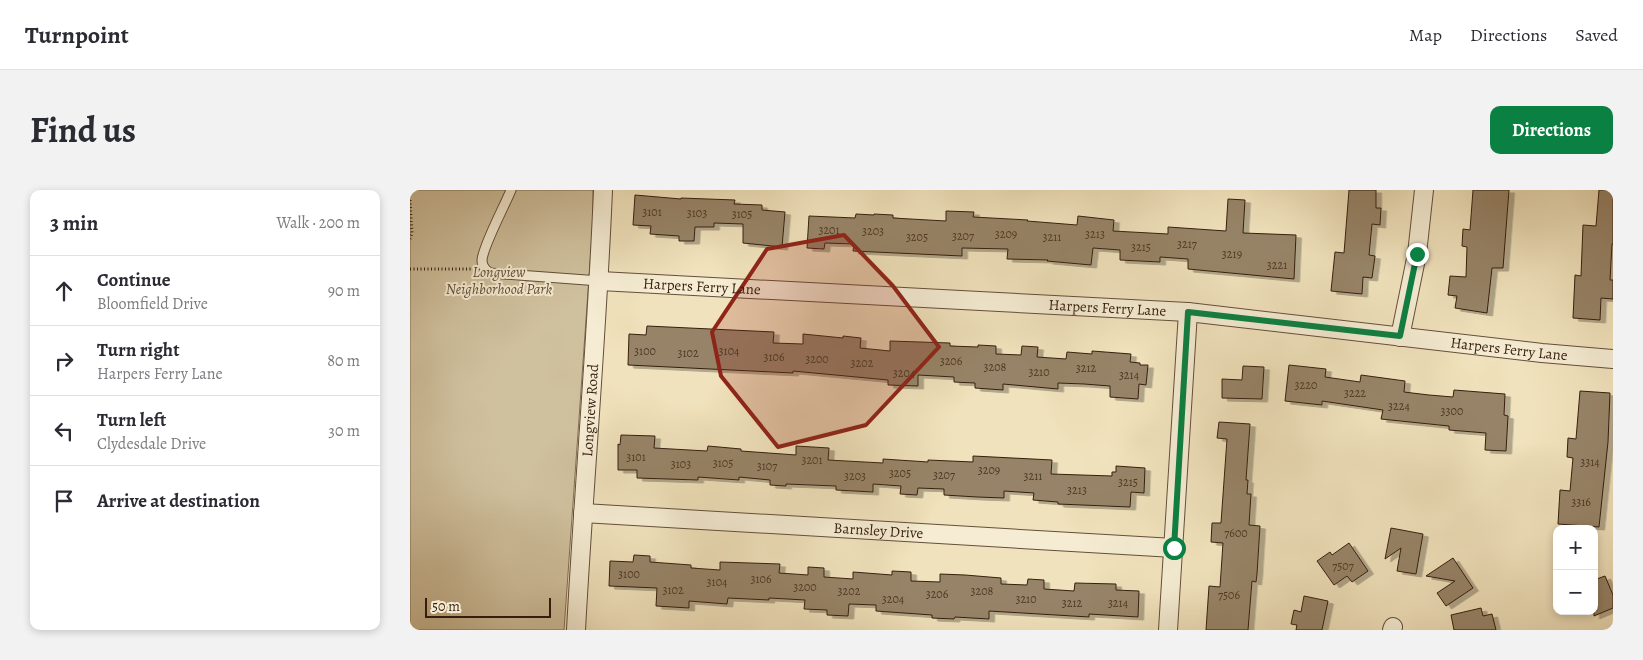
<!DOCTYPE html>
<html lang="en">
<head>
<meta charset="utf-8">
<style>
	:root { --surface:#fff; --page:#f2f2f3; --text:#2b2b33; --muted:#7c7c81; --line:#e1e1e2; --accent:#0b8043 }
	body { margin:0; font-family:Alegreya,serif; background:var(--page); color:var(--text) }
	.controls { position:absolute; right:15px; bottom:15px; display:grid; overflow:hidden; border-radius:10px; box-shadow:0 2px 8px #0003 }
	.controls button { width:45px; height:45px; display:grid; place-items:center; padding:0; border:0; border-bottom:1px solid var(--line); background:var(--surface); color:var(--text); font:25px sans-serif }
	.scale { position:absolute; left:15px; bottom:12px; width:126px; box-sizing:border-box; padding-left:5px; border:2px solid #361e0e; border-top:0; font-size:14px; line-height:18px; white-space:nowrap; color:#361e0e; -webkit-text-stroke:4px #f5ecd3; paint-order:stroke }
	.stop { position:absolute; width:15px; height:15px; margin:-11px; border:4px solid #0b8043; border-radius:50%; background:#fff }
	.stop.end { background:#0b8043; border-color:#fff; box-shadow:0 1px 5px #0008 }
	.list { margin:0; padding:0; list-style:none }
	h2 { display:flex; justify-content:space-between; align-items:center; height:65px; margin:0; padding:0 20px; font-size:21px }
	h2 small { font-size:16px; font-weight:400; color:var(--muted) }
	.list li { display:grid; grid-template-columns:32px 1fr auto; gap:15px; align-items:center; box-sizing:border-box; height:70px; padding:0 20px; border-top:1px solid var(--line) }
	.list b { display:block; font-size:19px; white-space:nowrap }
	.list p { margin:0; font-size:16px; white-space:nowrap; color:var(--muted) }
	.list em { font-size:16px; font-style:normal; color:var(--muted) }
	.icon { flex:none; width:28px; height:28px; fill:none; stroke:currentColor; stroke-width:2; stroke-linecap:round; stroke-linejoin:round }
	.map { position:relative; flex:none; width:1203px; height:440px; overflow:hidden; border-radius:10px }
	header { display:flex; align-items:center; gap:30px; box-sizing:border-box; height:70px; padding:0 25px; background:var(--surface); border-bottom:1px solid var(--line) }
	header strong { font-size:24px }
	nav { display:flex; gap:28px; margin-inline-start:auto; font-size:18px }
	.intro { display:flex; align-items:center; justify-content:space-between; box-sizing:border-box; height:120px; padding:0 30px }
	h1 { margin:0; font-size:35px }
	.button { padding:12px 22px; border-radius:10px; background:var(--accent); color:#fff; font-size:18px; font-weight:700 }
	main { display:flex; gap:30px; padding:0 30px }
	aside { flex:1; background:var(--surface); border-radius:10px; box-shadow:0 2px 8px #0003 }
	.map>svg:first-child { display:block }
	.park { fill:#d0c19e; stroke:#837056 }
	.building { fill:#978468; stroke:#361e0e; filter:url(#shadow) }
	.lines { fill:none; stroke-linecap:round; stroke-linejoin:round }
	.service-casing { stroke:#644f3a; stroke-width:11 }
	.minor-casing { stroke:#644f3a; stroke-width:20 }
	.path { stroke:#361e0e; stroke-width:3; stroke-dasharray:1 2.5; stroke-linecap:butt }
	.service { stroke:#f5ecd3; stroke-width:9 }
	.minor { stroke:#f5ecd3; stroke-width:18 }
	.route { stroke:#0b8043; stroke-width:6 }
	.marked { fill:#8f2418; fill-opacity:0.2; stroke:#8f2418; stroke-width:4; stroke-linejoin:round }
	.labels { text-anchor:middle; stroke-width:4; stroke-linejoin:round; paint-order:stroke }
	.number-label { font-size:12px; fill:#4e3824 }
	.park-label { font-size:15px; font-style:italic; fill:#644f39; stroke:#f5ecd3 }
	.street-label { font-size:15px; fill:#361e0e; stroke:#f5ecd3 }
</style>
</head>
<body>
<header>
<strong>Turnpoint</strong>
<nav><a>Map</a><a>Directions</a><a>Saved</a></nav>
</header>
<div class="intro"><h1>Find us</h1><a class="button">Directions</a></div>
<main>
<aside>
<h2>3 min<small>Walk · 200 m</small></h2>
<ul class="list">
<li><svg class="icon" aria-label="ahead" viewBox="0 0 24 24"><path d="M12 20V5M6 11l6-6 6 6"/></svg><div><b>Continue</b><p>Bloomfield Drive</p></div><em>90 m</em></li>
<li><svg class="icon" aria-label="right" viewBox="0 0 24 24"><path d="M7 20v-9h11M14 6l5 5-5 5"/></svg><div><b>Turn right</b><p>Harpers Ferry Lane</p></div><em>80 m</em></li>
<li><svg class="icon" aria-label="left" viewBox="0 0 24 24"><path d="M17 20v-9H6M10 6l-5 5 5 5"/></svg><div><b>Turn left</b><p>Clydesdale Drive</p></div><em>30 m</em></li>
<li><svg class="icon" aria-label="arrive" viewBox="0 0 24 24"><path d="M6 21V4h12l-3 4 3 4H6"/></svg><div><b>Arrive at destination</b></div></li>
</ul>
</aside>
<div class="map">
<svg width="1203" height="440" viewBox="0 0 1203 440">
	<defs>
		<filter id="shadow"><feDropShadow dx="5.5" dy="3" stdDeviation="0" flood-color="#0004"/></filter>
	</defs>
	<rect width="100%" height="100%" fill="#f0e2bc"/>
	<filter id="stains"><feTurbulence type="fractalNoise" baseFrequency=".004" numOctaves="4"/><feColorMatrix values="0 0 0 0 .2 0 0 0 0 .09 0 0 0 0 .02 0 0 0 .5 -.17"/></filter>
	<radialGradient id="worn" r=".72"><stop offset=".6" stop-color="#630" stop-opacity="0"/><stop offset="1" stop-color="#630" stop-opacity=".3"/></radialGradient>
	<path class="park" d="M0,0h183v31l-29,409h-154z"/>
	<path class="building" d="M939,0h27v18h5l-1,17 -8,-1 -3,31 6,1 -3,22 -9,-1 -1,17 -31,-3 4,-39 9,1z
		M1063,0h36l-6,78h-11l-5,45 -32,-5 2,-12 -9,-1 2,-19 16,1 1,-30 -5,-1 1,-17 7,1z
		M1189,0h14v54h-1l-2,36h3v19l-12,-1 -1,22 -27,-2 2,-43 6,1 2,-51 13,1z
		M225,5l46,4v-1l54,2 -1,4 28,1v5l23,2 -3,35 -39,-4v-19l-29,-1v4h-19l-1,14h-15v-5l-29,-2 1,-8 -18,-1z
		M818,9l17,1 -2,33 53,2 -2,44 -106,-10v-10l-28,-2v5l-40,-2v-10l-27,-2 -2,17 -44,-4 1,-1 -41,-1 1,-10 -46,-1v8l-109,-5 1,-7 -29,-1 -1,6 -17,-1 2,-32 46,2 1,-4 18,1v-1l19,1v3l53,3v-10l28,1 -1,5 55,3 -1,1 50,4 1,-9 36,4 -1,11 55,3v-7l58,4z
		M237,136l127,6 -1,11 30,1v-10l40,4v-2l18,2 -1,10 30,3v-10l60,2v3l28,1v-2l18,1v8l25,1 1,-9 16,1 -1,10 29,2 1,-7 25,2v-3l39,3 -1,8 10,1v2h8l-2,20 -7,-1 -1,15 -28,-2v-11l-26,-2 -26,-1v6l-55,-5v6l-28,-2v-5l-21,-1v-5l-36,-2v11l-30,-1v-5l-95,-9v2l-165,-8 1,-31 17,1z
		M879,175l37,4 -1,8 35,5 1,-7 44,6 -1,11 25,3 24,2 1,-7 51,4 -1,21 4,1 -2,35 -21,-1 1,-17 -37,-3v-4l-68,-7 2,-9 -61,-9v4l-37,-4z
		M833,176l21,1 -2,32 -40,-1v-19l20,1z
		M1170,201l30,2 -2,49 -9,85 -41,-3 2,-34 10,1 3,-33 -6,-1 1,-19 8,1z
		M809,232l31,2 -4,56h2l-1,14h4l-2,31 11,1 -3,48 -1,8 -4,-1 -4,49h-42l3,-44 11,1 3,-44 -12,-1 1,-19h9l6,-84 -10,-1z
		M211,245l34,1 -1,12 53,3 1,-5 33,3v2l55,4v-9l33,2 -1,12 55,3v-4l45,3v-2l45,2v-6l79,4 -1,14 61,2v-4h4v-6l29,2 -1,25 -13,-1 -1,15 -72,-3v-2l-25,-2 1,-7 -30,-2v7l-27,-1 -33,-2v-6l-26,-1 -1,7 -17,-1 1,-8 -28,-2v8l-37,-2v-4l-50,-2v2l-16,-1v-5l-31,-3v3l-41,-3v3l-61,-2v-8h-19v-26l2,1z
		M981,338l32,6 -7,40 -19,-3 4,-23 -16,11z
		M939,353l19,28 -16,11 -5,-6 -13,9 -17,-24 13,-9 2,3z
		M224,365l16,1v6l41,3v3l29,2v-8l60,2 -1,9 29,2v-8l16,1v9l29,2v-7l39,3v-4l19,1v9l29,1v-8l25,1 36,3v6l26,1 1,-6 16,1v9l30,2 1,-8 41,1v6l23,1 -1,26 -49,-3v3l-100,-6v8l-34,-2 -1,2 -22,-1v-3l-56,-4v-6l-27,-1 -1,12 -21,-1v-5l-23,-1 1,-9 -36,-2v2l-41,-2 -1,6 -38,-3v7l-33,-2 1,-18 -48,-2 1,-25 23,1z
		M1043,368l20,30 -27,18 -9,-13 18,-12 -29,-5z
		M1195,386l8,19v13l-19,8v-36z
		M894,406l24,5 -6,29h-26l1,-5 -6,-1 3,-14 7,2z
		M1071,418l2,8 9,-2 4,16h-42l-3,-15z"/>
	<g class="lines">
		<g class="service-casing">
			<path id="service" d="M101,0c-6,15 -28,56 -29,70 0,7 4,10 8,13l110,8"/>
		</g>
		<g class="minor-casing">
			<g id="minor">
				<path id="s1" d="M190,91l588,31 354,41 71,6"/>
				<path d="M990,147l17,-83 7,-64"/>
				<path id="s2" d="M173,323l591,35"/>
				<path id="s3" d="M166,440c8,-147 21,-293 27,-440"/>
				<path d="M758,440l20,-318"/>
				<path d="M982,440l1,-3"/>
			</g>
		</g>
		<path class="path" d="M0,10l2,34 -2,5
			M0,79h61"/>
		<use href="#service" class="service"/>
		<use href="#minor" class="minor"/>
	</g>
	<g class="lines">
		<path class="route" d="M764,358l14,-236 212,24 17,-82"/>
	</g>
	<path class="marked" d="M434,45l49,51 46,61 -73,78 -88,22 -57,-71 -9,-44 55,-83z"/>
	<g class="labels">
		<g class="number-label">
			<text x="242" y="26">3101</text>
			<text x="287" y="27">3103</text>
			<text x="332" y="28">3105</text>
			<text x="419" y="44">3201</text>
			<text x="463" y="45">3203</text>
			<text x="596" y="48">3209</text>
			<text x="685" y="48">3213</text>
			<text x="553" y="50">3207</text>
			<text x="507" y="51">3205</text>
			<text x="642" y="51">3211</text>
			<text x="777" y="58">3217</text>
			<text x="731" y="61">3215</text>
			<text x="822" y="68">3219</text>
			<text x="867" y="79">3221</text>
			<text x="235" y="165">3100</text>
			<text x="319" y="165">3104</text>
			<text x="278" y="167">3102</text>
			<text x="364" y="171">3106</text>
			<text x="407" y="173">3200</text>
			<text x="541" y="175">3206</text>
			<text x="452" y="177">3202</text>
			<text x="585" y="181">3208</text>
			<text x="676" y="182">3212</text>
			<text x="629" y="186">3210</text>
			<text x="494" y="187">3204</text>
			<text x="719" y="189">3214</text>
			<text x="896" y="199">3220</text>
			<text x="945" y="207">3222</text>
			<text x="989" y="220">3224</text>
			<text x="1042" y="225">3300</text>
			<text x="226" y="271">3101</text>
			<text x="402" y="274">3201</text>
			<text x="1180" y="276">3314</text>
			<text x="313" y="277">3105</text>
			<text x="271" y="278">3103</text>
			<text x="357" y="280">3107</text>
			<text x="579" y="284">3209</text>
			<text x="490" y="287">3205</text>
			<text x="534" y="289">3207</text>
			<text x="445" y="290">3203</text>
			<text x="623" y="290">3211</text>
			<text x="718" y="296">3215</text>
			<text x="667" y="304">3213</text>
			<text x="1171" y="316">3316</text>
			<text x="826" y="347">7600</text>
			<text x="933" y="380">7507</text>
			<text x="219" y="388">3100</text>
			<text x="351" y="393">3106</text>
			<text x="307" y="396">3104</text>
			<text x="395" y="401">3200</text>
			<text x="263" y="404">3102</text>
			<text x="439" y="405">3202</text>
			<text x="572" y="405">3208</text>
			<text x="527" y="408">3206</text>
			<text x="819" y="409">7506</text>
			<text x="483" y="413">3204</text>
			<text x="616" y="413">3210</text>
			<text x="662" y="417">3212</text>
			<text x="708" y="417">3214</text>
		</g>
		<g class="park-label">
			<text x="89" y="87">Longview<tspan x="89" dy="17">Neighborhood Park</tspan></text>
		</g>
		<g class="street-label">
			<text dy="5" stroke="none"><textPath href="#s1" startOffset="102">Harpers Ferry Lane</textPath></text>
			<text dy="5" stroke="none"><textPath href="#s1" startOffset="508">Harpers Ferry Lane</textPath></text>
			<text dy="5" stroke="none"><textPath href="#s1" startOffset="912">Harpers Ferry Lane</textPath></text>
			<text dy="5" stroke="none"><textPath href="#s3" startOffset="220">Longview Road</textPath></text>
			<text dy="5" stroke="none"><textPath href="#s2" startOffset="296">Barnsley Drive</textPath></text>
		</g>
	</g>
	<rect width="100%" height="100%" filter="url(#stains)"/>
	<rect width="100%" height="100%" fill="url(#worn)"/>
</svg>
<div class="controls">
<button>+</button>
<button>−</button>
</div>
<div class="scale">50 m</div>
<div class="stop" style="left:764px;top:358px"></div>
<div class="stop end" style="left:1007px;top:64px"></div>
</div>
</main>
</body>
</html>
